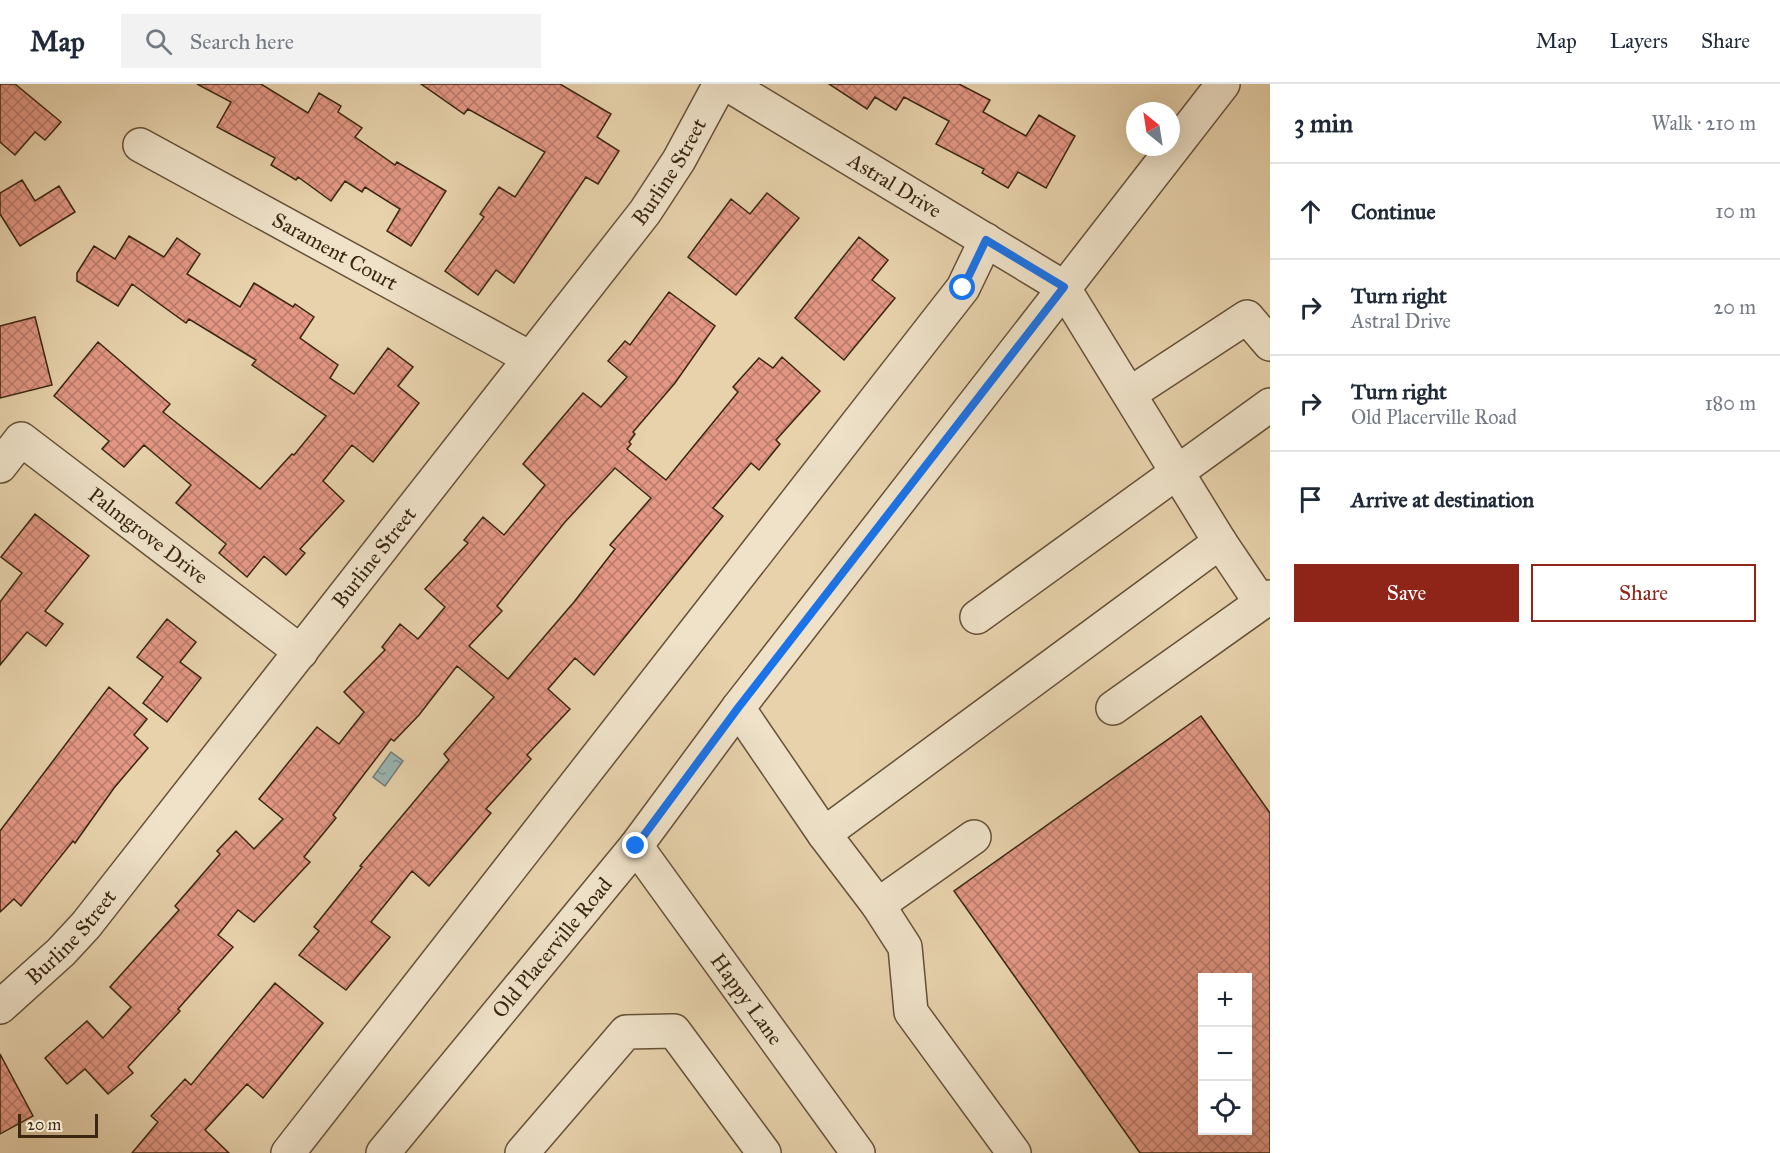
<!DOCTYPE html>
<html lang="en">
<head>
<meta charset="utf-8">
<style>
	:root { --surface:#fff; --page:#f2f2f3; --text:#1f2937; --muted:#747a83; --line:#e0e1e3; --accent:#8f2418 }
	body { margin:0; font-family:"IM FELL Great Primer",serif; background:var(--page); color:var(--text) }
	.controls { position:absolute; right:18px; bottom:18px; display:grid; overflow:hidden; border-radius:0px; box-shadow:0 6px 24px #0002 }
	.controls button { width:54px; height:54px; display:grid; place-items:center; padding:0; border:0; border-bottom:2px solid var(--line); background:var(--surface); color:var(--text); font:30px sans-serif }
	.compass { position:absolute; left:1126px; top:18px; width:54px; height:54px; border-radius:50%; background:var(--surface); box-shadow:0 6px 24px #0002; rotate:330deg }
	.scale { position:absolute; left:18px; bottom:15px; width:80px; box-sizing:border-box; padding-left:6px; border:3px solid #3a2611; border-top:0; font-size:16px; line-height:21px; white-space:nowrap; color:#3a2611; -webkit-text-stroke:4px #efe2c9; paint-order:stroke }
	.stop { position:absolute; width:18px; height:18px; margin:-14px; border:4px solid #1a73e8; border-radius:50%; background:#fff }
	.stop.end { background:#1a73e8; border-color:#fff; box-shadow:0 2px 6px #0008 }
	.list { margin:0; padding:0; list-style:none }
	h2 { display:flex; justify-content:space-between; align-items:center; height:78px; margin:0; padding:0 24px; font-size:26px }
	h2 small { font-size:20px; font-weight:400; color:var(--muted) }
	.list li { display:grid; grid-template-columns:39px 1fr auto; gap:18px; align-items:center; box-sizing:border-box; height:96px; padding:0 24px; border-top:2px solid var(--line) }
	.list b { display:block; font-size:22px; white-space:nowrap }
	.list p { margin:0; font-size:20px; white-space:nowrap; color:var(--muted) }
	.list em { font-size:20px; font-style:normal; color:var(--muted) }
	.actions { display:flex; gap:12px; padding:18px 24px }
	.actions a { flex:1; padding:14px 0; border:2px solid var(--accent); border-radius:0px; text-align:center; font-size:21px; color:var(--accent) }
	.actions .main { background:var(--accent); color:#fff }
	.icon { flex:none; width:33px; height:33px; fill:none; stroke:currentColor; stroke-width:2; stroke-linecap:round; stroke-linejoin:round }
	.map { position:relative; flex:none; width:1270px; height:1069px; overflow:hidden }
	header { display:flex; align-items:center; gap:36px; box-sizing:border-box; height:84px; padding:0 30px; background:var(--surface); border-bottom:2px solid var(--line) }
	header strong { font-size:28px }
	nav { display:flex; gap:33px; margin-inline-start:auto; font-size:21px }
	.search { width:420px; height:54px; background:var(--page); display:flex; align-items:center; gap:15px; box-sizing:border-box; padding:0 21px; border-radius:0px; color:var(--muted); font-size:22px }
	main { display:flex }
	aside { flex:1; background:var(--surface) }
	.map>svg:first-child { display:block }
	.water { fill:url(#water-ripples); stroke:#747c73; stroke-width:1.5 }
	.building { fill:url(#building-cross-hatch); stroke:#3a2611; stroke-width:1.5; fill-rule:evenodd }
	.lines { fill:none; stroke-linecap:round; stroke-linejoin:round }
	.minor-casing { stroke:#655138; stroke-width:36 }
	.minor { stroke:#efe2c9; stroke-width:33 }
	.route { stroke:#1a73e8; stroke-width:8 }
	.labels { text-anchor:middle; stroke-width:4.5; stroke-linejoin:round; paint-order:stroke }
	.street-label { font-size:21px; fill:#3a2611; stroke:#efe2c9 }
</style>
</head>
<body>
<header>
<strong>Map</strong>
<div class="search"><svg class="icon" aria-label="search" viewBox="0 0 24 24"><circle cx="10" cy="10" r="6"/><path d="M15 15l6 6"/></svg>Search here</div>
<nav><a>Map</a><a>Layers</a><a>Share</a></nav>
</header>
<main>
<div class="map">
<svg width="1270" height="1069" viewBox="0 0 1270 1069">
	<defs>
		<pattern id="water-ripples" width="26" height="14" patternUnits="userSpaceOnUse" patternTransform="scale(1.5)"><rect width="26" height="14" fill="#9ab5b4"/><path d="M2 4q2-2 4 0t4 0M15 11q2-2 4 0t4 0" fill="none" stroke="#7f9391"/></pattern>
		<pattern id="building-cross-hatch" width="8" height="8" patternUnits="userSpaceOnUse" patternTransform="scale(1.5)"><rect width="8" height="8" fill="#e39784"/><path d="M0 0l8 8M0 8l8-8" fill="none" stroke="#b97b6b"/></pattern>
	</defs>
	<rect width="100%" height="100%" fill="#e7d2ac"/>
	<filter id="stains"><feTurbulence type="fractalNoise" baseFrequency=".00333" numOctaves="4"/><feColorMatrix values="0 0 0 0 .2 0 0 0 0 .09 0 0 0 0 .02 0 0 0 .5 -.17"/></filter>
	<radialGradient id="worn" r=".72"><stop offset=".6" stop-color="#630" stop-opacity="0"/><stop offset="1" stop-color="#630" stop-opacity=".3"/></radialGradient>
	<path class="water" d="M391,668l12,9 -18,25 -12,-9z"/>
	<path class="building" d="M0,0h15l46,38 -16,18 -10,-8 -20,23 -15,-13z
		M197,0h64l47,29 11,-20 22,13 -3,6 24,16 -7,9 40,28 2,-3 49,29 -35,55 -24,-15 13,-22 -35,-22 -3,5 -17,-11 -14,20 -33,-24 -2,3 -25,-15 4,-7 -58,-31 14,-25z
		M421,0h139l51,30 -14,23 22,14 -21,33 -12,-7 -72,106 -18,-13 -18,25 -33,-24 39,-54 -4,-3 19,-27 16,10 30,-45 -77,-43 -4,5z
		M829,0h130l31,16 -7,12 43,24 13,-21 36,21 -29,52 -28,-16 -10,16 -26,-15 2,-4 -48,-25 13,-23 -45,-24 -8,13 -21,-13 -8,12z
		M22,96l13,21 24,-15 16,26 -55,34 -20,-32v-21z
		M767,109l32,25 -63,77 -48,-38 43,-58 19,15z
		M129,152l35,21 13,-19 23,16 -13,20 53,33 14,-24 39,24 2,-3 19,13 -14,21 38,27 -8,13 24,16 34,-46 25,19 -15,19 21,17 -46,59 -21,-17 -29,36 21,20 -44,48 5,4 -19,22 -22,-19 -17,21 -28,-24 7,-9 -50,-41 15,-18 -47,-40 -20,22 -22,-18 7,-8 -55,-45 44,-54 72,62 -7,8 97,77 32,-35 2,1 32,-39 -74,-51 4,-5 -67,-41 -3,4 -54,-39 -14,22 -41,-25v-8l17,-27 21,13z
		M859,153l29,23 -16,20 23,18 -51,62 -49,-42z
		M669,208l46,34 -40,57 -42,49 2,2 -6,8 2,2 -4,5 39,31 72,-88 -5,-5 26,-29 14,10 9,-11 38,34 -44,49 4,4 -21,26 -8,-7 -38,45 10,8 -129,159 -19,-17 -27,31 22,20 -43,46 4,4 -45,50 5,4 -62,73 -17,-15 -41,51 19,15 -44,53 -47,-35 20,-24 -5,-4 48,-60 -2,-1 89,-106 -5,-6 50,-57 -37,-31 -38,49 -25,26 -3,-2 -58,76 3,3 -32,39 6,5 -56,60 -16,-12 -20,25 15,12 -55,62 2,2 -52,56 5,6 -25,21 -23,-25 -18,15 -22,-26 42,-37 16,17 28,-31 -21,-20 69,-77 -4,-4 45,-52 -3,-3 19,-20 18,18 29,-30 -24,-20 58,-72 22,17 25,-32 -20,-20 41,-42 -3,-3 18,-23 18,15 27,-32 -20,-18 43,-46 -4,-3 19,-23 21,18 25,-30 16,-20 -22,-21 60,-71 18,14 26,-30 -19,-16 17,-20 5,4zM615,384l36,30 -41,47 5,4 -41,53 -66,77 -39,-33 33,-35 -5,-5 68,-84z
		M35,233l17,68 -52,13v-72z
		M35,430l54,42 -44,55 18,13 -17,22 -19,-14 -27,33v-63l22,-29 -21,-16z
		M167,535l29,23 -16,20 21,16 -34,44 -24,-19 20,-26 -26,-20z
		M109,603l38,32 -13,16 14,13 -34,40 -39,55 -2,-2 -52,65 -7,-7 -14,13v-81z
		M1201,632l69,97v340h-130l-186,-262zM1203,894h45v153h-45z
		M275,899l48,40 -60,75 -16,-14 -42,46 24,23h-97l26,-31 -7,-6 34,-37 6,6z
		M0,970l33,62 -33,18z"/>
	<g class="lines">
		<g class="minor-casing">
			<g id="minor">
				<path id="s1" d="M727,0l336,203 157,255 -396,292 -86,-126"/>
				<path id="s2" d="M140,61l390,213"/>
				<path d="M1131,309l116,-76 23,27"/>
				<path id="s3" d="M0,382l21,-27 280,213"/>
				<path d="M1220,458l41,61 9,-6"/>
				<path d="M977,533l293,-212"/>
				<path d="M1113,624l148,-105"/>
				<path d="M824,750l54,71 96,-68"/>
				<path id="s4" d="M636,762l222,307"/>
				<path d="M878,821l27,42 6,65 103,141"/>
				<path id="s5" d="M0,923l61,-55 25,-27 559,-713 34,-52 41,-76"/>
				<path d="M288,1069l675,-865 23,-48"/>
				<path id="s6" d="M383,1069l253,-307 102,-138 485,-624"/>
				<path d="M522,1069l104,-121 48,-1 90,122"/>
			</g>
		</g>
		<use href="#minor" class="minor"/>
	</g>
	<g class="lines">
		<path class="route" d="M636,762l102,-138 326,-421 -78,-47 -23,48"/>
	</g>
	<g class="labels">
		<g class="street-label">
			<text dy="7" stroke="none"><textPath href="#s5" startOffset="1072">Burline Street</textPath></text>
			<text dy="7" stroke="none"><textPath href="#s1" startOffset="196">Astral Drive</textPath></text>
			<text dy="7" stroke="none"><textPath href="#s2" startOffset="222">Sarament Court</textPath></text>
			<text dy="7" stroke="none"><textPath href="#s3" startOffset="194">Palmgrove Drive</textPath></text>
			<text dy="7" stroke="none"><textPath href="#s5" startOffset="586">Burline Street</textPath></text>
			<text dy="7" stroke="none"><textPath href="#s5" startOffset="100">Burline Street</textPath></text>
			<text dy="7" stroke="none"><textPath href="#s6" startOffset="266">Old Placerville Road</textPath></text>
			<text dy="7" stroke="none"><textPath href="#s4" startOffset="189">Happy Lane</textPath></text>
		</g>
	</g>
	<rect width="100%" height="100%" filter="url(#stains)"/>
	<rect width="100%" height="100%" fill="url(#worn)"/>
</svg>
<div class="controls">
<button>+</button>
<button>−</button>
<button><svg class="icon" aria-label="locate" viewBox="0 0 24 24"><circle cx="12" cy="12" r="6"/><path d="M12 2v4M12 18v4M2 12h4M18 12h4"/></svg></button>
</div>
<svg class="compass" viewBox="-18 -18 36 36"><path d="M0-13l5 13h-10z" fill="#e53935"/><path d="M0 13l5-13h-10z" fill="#747a83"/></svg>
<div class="scale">20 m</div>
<div class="stop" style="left:963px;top:204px"></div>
<div class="stop end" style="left:636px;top:762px"></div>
</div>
<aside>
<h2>3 min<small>Walk · 210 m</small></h2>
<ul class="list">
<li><svg class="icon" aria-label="ahead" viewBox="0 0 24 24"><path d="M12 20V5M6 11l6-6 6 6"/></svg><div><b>Continue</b></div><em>10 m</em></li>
<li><svg class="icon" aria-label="right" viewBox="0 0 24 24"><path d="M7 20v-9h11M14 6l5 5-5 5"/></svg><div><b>Turn right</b><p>Astral Drive</p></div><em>20 m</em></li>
<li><svg class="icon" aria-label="right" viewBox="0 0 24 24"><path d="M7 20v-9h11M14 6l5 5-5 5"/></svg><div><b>Turn right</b><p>Old Placerville Road</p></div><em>180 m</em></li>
<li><svg class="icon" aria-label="arrive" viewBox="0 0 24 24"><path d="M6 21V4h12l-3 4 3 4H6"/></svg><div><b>Arrive at destination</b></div></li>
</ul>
<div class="actions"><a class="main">Save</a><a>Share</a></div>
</aside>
</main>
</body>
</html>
